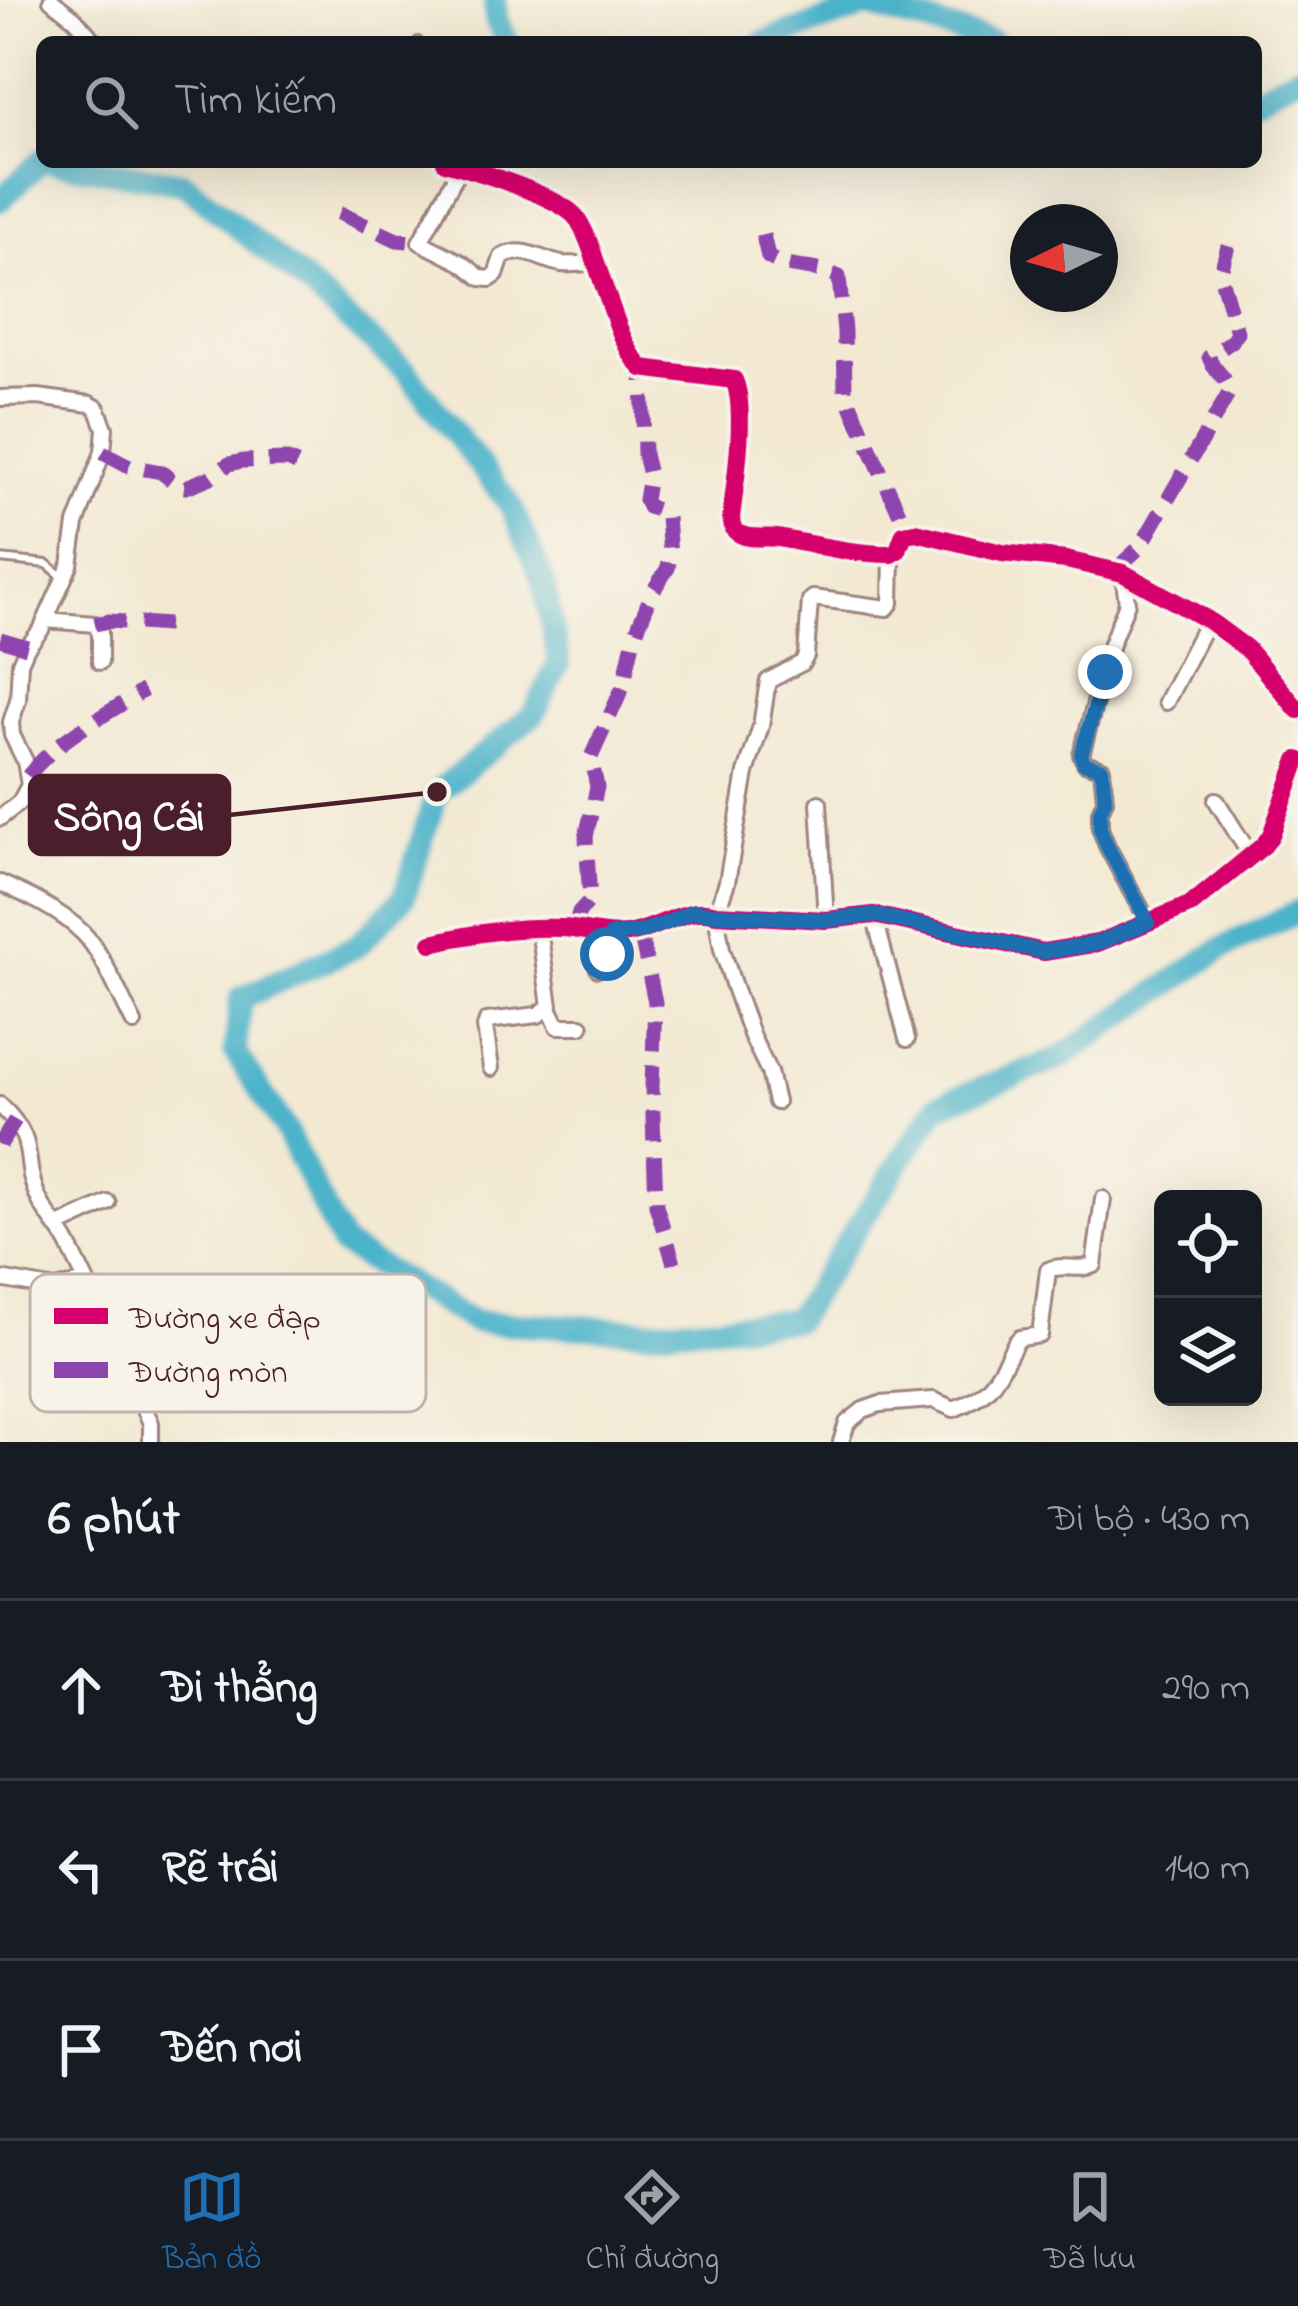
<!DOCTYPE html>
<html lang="vi">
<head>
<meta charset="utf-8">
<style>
	:root { --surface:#171b24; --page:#242831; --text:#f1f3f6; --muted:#9ea1a6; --line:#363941; --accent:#1f6fb2 }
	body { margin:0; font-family:"Indie Flower",sans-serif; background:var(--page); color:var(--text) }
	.controls { position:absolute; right:36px; bottom:36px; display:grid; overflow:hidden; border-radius:18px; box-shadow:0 12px 48px #0002 }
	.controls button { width:108px; height:108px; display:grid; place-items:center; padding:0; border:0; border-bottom:3px solid var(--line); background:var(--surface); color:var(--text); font:60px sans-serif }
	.compass { position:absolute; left:1010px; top:204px; width:108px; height:108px; border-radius:50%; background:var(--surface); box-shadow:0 12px 48px #0002; rotate:265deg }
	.stop { position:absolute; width:36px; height:36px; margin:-27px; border:9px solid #1f6fb2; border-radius:50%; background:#fff }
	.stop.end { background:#1f6fb2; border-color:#fff; box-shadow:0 3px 12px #0008 }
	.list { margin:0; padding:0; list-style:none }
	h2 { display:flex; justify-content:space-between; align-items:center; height:156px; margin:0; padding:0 48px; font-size:51px }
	h2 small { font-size:39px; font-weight:400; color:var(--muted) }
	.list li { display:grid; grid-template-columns:78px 1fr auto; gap:36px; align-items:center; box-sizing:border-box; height:180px; padding:0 48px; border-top:3px solid var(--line) }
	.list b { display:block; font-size:45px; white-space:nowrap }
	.list em { font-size:39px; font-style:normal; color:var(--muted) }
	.icon { flex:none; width:66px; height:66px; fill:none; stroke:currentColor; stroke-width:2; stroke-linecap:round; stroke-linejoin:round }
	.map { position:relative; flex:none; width:1298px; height:1442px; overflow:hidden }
	.search { position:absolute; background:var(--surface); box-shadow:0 12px 48px #0002; left:36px; right:36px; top:36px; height:132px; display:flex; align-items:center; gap:30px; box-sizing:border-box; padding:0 42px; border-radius:18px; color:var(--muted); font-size:45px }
	.sheet { height:696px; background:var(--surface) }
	nav { display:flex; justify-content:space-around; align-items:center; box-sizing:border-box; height:168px; border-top:3px solid var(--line); background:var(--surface); font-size:33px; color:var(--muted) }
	nav a { display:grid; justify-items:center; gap:6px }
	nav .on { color:var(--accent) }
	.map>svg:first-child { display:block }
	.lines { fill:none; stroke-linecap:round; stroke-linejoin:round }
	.river { stroke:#4bb3ca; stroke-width:24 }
	.service-casing { stroke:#9e847f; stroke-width:12 }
	.minor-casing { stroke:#9e847f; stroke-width:20 }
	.service { stroke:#fff; stroke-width:6 }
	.minor { stroke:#fff; stroke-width:14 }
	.quiet { stroke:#8e44ad; stroke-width:15; stroke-dasharray:30 15; stroke-linecap:butt }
	.cycleway-casing { stroke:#f7f3e8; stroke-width:26 }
	.cycleway { stroke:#d6006c; stroke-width:18 }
	.route { stroke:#1f6fb2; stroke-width:15 }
	.key { fill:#f7f3e8; stroke:#c3b3af; stroke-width:3 }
	.key-label { font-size:33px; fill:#4a1f2b }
	.leader { fill:none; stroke:#4a1f2b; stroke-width:4.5 }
	.callout-dot { fill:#4a1f2b; stroke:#f7f3e8; stroke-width:4.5 }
	.callout { fill:#4a1f2b; stroke:#4a1f2b; stroke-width:4.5 }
	.callout-label { font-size:42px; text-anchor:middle; font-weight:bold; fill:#fff }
</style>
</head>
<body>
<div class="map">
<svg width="1298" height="1442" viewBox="0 0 1298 1442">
	<rect width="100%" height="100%" fill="#f7f3e8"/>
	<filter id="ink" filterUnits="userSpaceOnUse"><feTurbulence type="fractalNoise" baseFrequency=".00833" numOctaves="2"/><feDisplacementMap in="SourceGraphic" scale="24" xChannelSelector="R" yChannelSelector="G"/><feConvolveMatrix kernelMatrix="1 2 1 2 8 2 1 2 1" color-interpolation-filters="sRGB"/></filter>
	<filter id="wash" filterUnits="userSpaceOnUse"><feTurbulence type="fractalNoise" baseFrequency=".004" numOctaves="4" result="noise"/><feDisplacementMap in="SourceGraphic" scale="48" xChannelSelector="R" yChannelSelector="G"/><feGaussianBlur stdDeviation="2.7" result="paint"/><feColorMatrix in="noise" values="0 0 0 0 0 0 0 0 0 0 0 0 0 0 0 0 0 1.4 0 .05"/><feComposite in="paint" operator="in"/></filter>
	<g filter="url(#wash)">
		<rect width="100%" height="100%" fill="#f3e9d3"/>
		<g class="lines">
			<path class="river" d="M495,0l1,20 11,22
				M764,42l104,-36 125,36
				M1256,97l42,-22
				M53,162l131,21 112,92 110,96 105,135 32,74 16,82 -25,52 -97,78 -33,105 -47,49 -116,52 -6,54 50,77 57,116 132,77 176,8 145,-10 143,-215 121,-46 162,-110 77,-37
				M0,200l42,-40"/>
		</g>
	</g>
	<g filter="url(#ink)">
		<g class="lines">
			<g class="service-casing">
				<path id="service" d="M418,42v-1
					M0,559l47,5 16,13"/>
			</g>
			<g class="minor-casing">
				<path id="minor" d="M51,0l24,19 20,23
					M445,162c30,8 109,33 129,53 14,14 27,66 35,86 8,22 17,51 33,67l92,12c13,29 1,105 -3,138 2,8 1,12 9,16 10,6 27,2 38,4 38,7 75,16 114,16l6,-4 6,-16 12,-2 86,21 64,7 57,13 85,47 38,28 52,62
					M461,166l-41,76 42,21 19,15 9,1 6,-4 6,-18c21,-13 39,4 60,7 10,1 22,-1 32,-1
					M0,398l38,-1 52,7 7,4 8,20 -2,24 -27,72 -6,41 -29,65 -14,17 -7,16 -2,37 -7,22 1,13 13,26 4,24 -9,17 -20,16
					M1123,573l4,30 -16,41 -30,111 4,8 17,6 3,31 -5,12v16l7,18 41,76
					M46,620l49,4 5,9v29
					M1166,702l42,-82
					M1216,800l35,56
					M819,803l7,117
					M0,883c27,12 61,28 82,49 20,19 38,65 52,91
					M874,915l33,124
					M432,943c41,-10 88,-17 130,-15 22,1 42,9 65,6 30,-4 62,-30 89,-20l110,6 48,-5 170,37 54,-9 94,-39 72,-59 7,-10 27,-75
					M598,969l9,-15 4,-19
					M549,1008l9,18h23
					M491,1068l-6,-41 2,-6 51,-6 12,-9 -11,-77
					M776,1102l-7,-30 -17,-35 -18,-50 -12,-38 -6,-35 11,-32 19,-109 15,-47 7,-45 34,-18 4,-7 4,-55 3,-3 74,10 4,-5 1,-49
					M0,1105c41,40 20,51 38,92 7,17 22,31 30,47 30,58 55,119 83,179v19
					M58,1226l50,-23
					M0,1279l56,10 30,-7
					M841,1442l6,-19 16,-13 17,-6 53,-4 21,9c40,-16 43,-33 62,-67l4,-4 20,-3 8,-65c14,-7 31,2 46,-5l9,-66"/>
			</g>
			<use href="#service" class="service"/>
			<use href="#minor" class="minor"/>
			<path class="quiet" d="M339,213l58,27 23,2
				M763,235l5,22c22,14 48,8 71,20l5,54 1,61 60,134 -1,8
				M103,452l26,14 32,6 18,14 7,1 25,-10 18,-13 14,-3 45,-1 21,10
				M1115,570l26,-24 88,-153c1,-14 -16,-22 -20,-36l23,-16 5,-9 -17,-57 8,-29
				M95,624l14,-3 59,4
				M0,639l27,8
				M28,776c29,-38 77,-60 116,-86
				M574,929l5,-17 11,-12 -4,-63 11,-50 -6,-30 32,-70 11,-50 19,-46 15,-23 2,-13 -3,-38 -3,-5 -16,-5 -3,-7 4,-25 -5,-21 -2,-86
				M640,932l15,70 -3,85 4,118 18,58
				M0,1145l15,-25"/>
			<g class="cycleway-casing">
				<path id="cycleway" d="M445,162c30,8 109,33 129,53 14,14 27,66 35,86 8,22 17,51 33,67l92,12c13,29 1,105 -3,138 2,8 1,12 9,16 10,6 27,2 38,4 38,7 75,16 114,16l6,-4 6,-16 12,-2 86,21 64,7 57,13 85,47 38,28 52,62
					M432,943c41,-10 88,-17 130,-15 22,1 42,9 65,6 30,-4 62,-30 89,-20l110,6 48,-5 170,37 54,-9 94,-39 72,-59 7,-10 27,-75"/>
			</g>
			<use href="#cycleway" class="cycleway"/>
		</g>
	</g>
	<g class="lines" filter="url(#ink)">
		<path class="route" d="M607,954l4,-19 29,-3 29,-10 24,-11 23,3 110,6 48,-5 170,37 54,-9 50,-21 -41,-76 -7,-18v-16l5,-12 -3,-31 -18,-6 -3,-8 24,-83"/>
	</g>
	<rect x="30" y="1274" width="396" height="138" rx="18" class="key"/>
	<rect x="54" y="1308" width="54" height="16" fill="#d6006c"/>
	<rect x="54" y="1362" width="54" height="16" fill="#8e44ad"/>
	<g class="key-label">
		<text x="129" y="1328">Đường xe đạp</text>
		<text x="129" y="1382">Đường mòn</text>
	</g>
	<path class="leader" d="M437 792L229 815"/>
	<circle class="callout-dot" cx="437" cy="792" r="12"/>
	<rect class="callout" x="30" y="776" width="199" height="78" rx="12"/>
	<g class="callout-label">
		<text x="129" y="830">Sông Cái</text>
	</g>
</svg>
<div class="controls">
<button><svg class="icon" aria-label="locate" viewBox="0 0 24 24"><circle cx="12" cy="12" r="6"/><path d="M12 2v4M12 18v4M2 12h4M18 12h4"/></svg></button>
<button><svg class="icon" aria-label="layers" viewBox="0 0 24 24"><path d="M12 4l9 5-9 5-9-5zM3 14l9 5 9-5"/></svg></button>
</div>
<svg class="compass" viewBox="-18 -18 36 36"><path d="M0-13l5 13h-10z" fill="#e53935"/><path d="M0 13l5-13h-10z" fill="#9ea1a6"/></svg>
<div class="stop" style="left:607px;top:954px"></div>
<div class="stop end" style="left:1105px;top:672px"></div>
<div class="search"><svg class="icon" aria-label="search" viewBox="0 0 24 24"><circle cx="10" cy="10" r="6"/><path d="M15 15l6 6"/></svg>Tìm kiếm</div>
</div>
<section class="sheet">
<h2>6 phút<small>Đi bộ · 430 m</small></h2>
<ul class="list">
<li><svg class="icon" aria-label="ahead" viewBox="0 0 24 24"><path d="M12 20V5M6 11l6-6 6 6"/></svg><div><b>Đi thẳng</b></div><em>290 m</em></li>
<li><svg class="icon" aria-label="left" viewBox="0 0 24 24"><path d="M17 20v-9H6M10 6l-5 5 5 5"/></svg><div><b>Rẽ trái</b></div><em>140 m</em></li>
<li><svg class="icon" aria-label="arrive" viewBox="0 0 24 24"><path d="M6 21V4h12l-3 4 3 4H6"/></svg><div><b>Đến nơi</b></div></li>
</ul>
</section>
<nav>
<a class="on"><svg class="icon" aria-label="map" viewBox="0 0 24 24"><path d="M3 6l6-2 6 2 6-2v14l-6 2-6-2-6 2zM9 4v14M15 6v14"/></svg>Bản đồ</a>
<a><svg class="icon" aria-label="directions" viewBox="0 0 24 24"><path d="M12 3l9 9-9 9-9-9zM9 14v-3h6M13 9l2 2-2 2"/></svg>Chỉ đường</a>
<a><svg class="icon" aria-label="saved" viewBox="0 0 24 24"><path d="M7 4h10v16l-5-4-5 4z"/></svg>Đã lưu</a>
</nav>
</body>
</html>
